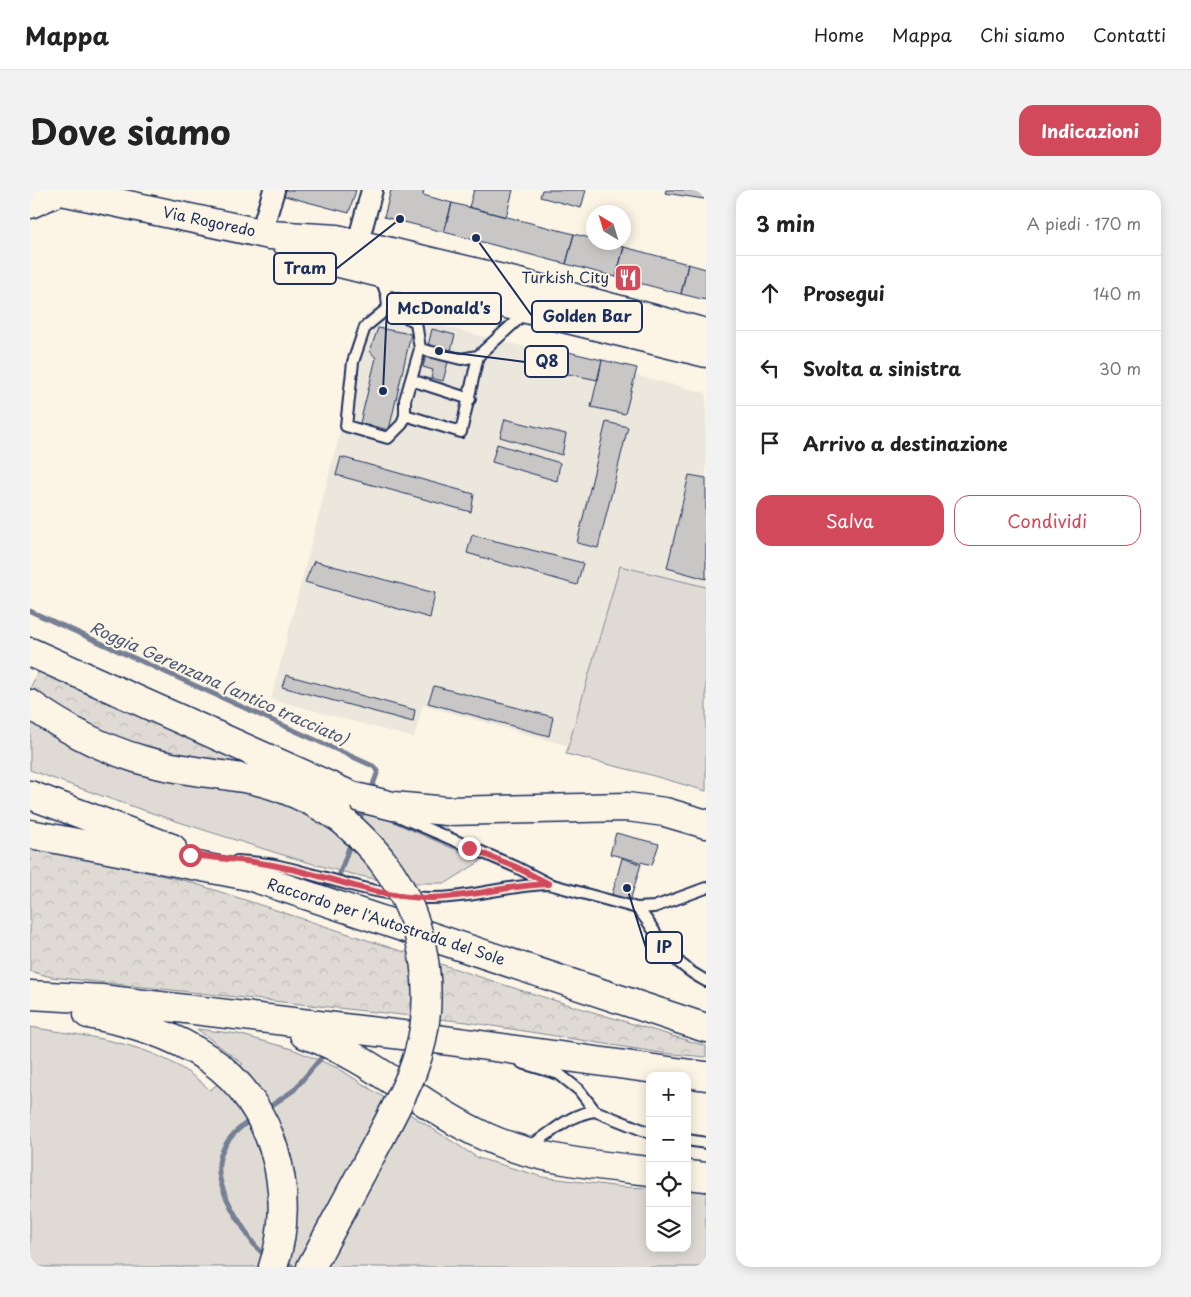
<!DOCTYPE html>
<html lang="it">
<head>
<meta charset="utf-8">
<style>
	:root { --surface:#fff; --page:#f2f2f2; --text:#222; --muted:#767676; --line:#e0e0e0; --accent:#d1495b }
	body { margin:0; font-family:"Playpen Sans",sans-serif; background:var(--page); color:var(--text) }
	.controls { position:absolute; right:15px; bottom:15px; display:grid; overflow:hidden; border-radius:10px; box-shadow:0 2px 12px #0003 }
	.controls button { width:45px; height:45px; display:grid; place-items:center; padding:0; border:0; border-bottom:1px solid var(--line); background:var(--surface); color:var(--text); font:25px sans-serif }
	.compass { position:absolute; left:556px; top:15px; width:45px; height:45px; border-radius:50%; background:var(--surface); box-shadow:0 2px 12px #0003; rotate:322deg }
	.stop { position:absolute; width:15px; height:15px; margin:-11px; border:4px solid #d1495b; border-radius:50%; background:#fff }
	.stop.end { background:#d1495b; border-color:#fff; box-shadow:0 1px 5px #0008 }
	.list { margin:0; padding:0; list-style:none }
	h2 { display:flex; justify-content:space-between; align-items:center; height:65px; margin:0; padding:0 20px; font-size:21px }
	h2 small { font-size:16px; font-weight:400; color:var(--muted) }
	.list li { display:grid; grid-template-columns:32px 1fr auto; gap:15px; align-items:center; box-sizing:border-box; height:75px; padding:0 20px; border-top:1px solid var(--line) }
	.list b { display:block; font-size:19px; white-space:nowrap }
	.list em { font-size:16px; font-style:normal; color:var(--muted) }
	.actions { display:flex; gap:10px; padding:15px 20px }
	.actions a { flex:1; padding:11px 0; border:1px solid var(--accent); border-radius:15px; text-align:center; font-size:18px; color:var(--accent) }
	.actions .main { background:var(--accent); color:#fff }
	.icon { flex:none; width:28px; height:28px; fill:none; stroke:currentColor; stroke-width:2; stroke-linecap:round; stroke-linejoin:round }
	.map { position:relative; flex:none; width:676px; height:1077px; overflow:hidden; border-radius:15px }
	header { display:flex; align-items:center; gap:30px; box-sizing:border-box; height:70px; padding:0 25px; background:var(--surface); border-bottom:1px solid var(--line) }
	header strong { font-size:24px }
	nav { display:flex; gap:28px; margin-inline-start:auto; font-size:18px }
	.intro { display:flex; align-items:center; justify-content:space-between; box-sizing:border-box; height:120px; padding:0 30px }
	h1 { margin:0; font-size:35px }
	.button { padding:12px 22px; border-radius:15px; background:var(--accent); color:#fff; font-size:18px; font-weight:700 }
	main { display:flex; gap:30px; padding:0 30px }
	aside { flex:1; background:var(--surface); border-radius:15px; box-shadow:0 2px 12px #0003 }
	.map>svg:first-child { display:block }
	.built { fill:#ece7dc }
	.grass { fill:#dfdbd4; stroke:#7d8599 }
	.forest { fill:url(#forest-crowns); stroke:#7d8599 }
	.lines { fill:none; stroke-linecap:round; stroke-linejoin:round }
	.stream { stroke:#767f94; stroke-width:5 }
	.building { fill:#c8c7c6; stroke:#1b2f5e }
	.lane-casing { stroke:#1b2f5e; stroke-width:14 }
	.street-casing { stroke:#1b2f5e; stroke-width:24 }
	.secondary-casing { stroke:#1b2f5e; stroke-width:31 }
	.highway-casing { stroke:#1b2f5e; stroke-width:31 }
	.lane { stroke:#fcf5e5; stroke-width:10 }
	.street { stroke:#fcf5e5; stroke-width:20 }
	.secondary { stroke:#fcf5e5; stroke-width:28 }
	.highway { stroke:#fcf5e5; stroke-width:28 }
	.highway-bridge-casing { stroke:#1b2f5e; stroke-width:31; stroke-linecap:butt }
	.highway-bridge { stroke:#fcf5e5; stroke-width:28 }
	.route { stroke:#d1495b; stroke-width:6 }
	.labels { text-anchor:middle; stroke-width:4; stroke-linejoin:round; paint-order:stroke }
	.street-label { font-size:15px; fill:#1b2f5e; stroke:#fcf5e5 }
	.poi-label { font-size:15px; fill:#1b2f5e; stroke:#fcf5e5; text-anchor:end }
	.water-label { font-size:16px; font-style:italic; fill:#485779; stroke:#fcf5e5 }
	.leader { fill:none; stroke:#1b2f5e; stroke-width:2 }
	.callout-dot { fill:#1b2f5e; stroke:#fcf5e5; stroke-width:2 }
	.callout { fill:#fcf5e5; stroke:#1b2f5e; stroke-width:2 }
	.callout-label { font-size:16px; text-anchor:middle; font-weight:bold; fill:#1b2f5e }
</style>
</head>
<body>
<header>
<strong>Mappa</strong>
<nav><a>Home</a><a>Mappa</a><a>Chi siamo</a><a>Contatti</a></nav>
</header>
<div class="intro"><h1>Dove siamo</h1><a class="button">Indicazioni</a></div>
<main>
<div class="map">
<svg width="676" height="1077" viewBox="0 0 676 1077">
	<defs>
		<pattern id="forest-crowns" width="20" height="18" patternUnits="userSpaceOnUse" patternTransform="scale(1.25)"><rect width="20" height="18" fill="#dfdbd4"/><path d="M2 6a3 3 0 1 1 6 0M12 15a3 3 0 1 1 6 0" fill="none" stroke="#bfbcb8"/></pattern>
	</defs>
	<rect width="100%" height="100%" fill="#fcf5e5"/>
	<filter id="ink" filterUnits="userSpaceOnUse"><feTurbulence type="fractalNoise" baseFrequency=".02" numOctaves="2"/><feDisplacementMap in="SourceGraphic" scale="10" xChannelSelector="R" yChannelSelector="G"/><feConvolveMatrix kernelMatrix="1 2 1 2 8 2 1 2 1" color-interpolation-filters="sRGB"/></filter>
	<g filter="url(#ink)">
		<path class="built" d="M342,118l334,85v194l-86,-21 -52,180 -145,-41 -9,33 -143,-39z"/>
		<path class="grass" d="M590,376l86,21v204l-59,-17 -81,-20z
			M0,526l261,91 43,23 32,28 19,23c-49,-9 -96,-24 -143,-39 -71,-22 -142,-46 -212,-72z
			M289,599l162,72 -35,22h-34z
			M0,837c66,11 129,15 180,63l33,-26 -46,-35 41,5 54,15 46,19 140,90 65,19 78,10 29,1v60h37v-59h19v78h-676z"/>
		<path class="forest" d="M11,477l219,98 -4,9c-38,-9 -78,-15 -115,-28 -41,-13 -76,-33 -111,-58z
			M0,657l157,34 333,109 186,56v11l-44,-4 -195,-31 -416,-45 -21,-6z"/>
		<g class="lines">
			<path class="stream" d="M0,421l343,155 5,5 -7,19
				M328,634l6,-16
				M310,683l12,-34
				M235,920l29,-20 32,-38
				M222,929c-47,31 -38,63 -11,105 7,11 14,26 27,32
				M253,1072l10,5"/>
		</g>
		<path class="building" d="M252,0h74l-7,23 -68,-18z
			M361,0h33l-1,5 29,8 -8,29 -60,-15z
			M444,0h39l-7,27 -37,-10z
			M512,0h44l-5,18 -41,-11z
			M636,0h40v3l-2,6 -39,-6z
			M422,13l122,31 -8,30 -122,-32z
			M544,44l20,5v3h11l19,5 -8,30 -50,-13z
			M594,57l64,17 -7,30 -65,-17z
			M658,74l18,5v31l-25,-6z
			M348,138l33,6 -22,96 -29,-7 16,-65 -6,-7z
			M402,139l23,6 -12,46 -12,-3 2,-8 -10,-3z
			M534,161l38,9 -4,20 -40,-8z
			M572,170l35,8 -12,46 -34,-7z
			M475,229l61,15 -4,21 -62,-18z
			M576,232l22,5 -30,121 -21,-5z
			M467,254l63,19 -3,18 -65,-19z
			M311,267l133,37 -3,18 -135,-37z
			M659,285l17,3v101l-39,-11z
			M442,345l111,28 -6,22 -110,-32z
			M284,371l121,32 -5,25 -125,-36z
			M256,485l129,35 -2,12 -131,-35z
			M404,496l119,31 -4,19 -121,-33z
			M586,643l43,11 -7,21 -42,-11z
			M592,668l19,6 -14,47 -18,-5z"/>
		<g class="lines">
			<g class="lane-casing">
				<path id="lane" d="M350,85l7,21 1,12 28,14 4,27 41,10 17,-3 48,-44
					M358,118l-23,19 -12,35 -7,64 42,12 14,-14 3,-9
					M390,159l-15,51v15l56,17 17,-76
					M381,190l59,19
					M368,626l118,51 33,17 88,24 17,-1 52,-19
					M207,671c14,1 28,2 42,5 49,11 98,30 148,32 41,1 80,-13 121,-14
					M607,718c11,12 16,22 25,35 11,16 27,29 44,38
					M492,873l37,11 20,16 16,21 55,22
					M657,950l19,3
					M498,957c24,-13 38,-32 67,-36"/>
			</g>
			<g class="street-casing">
				<path id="street" d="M231,43l13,-43
					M324,67l18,-67"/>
			</g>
			<g class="secondary-casing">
				<path id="secondary" d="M27,0l213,45 67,4 182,44 187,50
					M0,14l29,-13
					M257,53l44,18 375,92"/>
			</g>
			<g class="highway-casing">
				<path id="highway" d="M0,462l322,144 41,10 54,5 180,-4 38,5 41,12
					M0,514c35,25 71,44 112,56 36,11 75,13 112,20 32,7 60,21 87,39
					M0,605l142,53
					M0,644l219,42 457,152
					M0,805l71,4 335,40 270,37
					M58,824c43,8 84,20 121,45 65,44 89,135 64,208
					M274,844c68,23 118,74 182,103 51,23 109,28 164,34
					M657,985l19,2
					M281,1077l67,-125"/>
			</g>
			<use href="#lane" class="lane"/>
			<use href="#street" class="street"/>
			<use href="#secondary" class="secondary"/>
			<use href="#highway" class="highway"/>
			<g class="highway-bridge-casing">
				<path id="highway-bridge" d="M311,629c15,13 30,27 42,43 45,59 56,142 29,211 -10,24 -22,46 -34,69"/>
			</g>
			<use href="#highway-bridge" class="highway-bridge"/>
		</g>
	</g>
	<g class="lines" filter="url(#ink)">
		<path class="route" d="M160,665c29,3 58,5 87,11 50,9 100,32 151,32 41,0 80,-13 121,-14l-33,-17 -47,-19"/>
	</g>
	<defs>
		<g id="restaurant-square" transform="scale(1.4375)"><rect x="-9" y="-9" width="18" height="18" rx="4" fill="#d1495b" stroke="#fcf5e5"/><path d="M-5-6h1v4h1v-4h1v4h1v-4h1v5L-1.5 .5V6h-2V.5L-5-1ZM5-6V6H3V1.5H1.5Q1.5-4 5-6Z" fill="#fff"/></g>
	</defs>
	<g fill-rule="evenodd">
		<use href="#restaurant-square" x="598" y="88"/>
	</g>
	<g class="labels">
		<g class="street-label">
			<text transform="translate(179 32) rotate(12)" y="5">Via Rogoredo</text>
			<text transform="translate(356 732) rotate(18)" y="5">Raccordo per l'Autostrada del Sole</text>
		</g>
		<g class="poi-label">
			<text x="579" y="93">Turkish City</text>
		</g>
		<g class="water-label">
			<text transform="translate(189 493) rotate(24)" y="6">Roggia Gerenzana (antico tracciato)</text>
		</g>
	</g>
	<path class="leader" d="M370 29L306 79M353 201L357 118M446 48L502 126M409 161L495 172M597 698L616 758"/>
	<g class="callout-dot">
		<circle cx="370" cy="29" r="5"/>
		<circle cx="353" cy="201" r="5"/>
		<circle cx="446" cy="48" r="5"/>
		<circle cx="409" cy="161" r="5"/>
		<circle cx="597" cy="698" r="5"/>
	</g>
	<g class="callout">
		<rect x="244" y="63" width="62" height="31" rx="5"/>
		<rect x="357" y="103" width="114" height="31" rx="5"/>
		<rect x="502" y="111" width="110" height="31" rx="5"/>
		<rect x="495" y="156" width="43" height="31" rx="5"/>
		<rect x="616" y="742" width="36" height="31" rx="5"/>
	</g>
	<g class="callout-label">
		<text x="275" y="84">Tram</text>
		<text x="414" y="124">McDonald's</text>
		<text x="557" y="132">Golden Bar</text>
		<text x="517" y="177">Q8</text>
		<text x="634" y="763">IP</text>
	</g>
</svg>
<div class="controls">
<button>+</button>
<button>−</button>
<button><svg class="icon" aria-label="locate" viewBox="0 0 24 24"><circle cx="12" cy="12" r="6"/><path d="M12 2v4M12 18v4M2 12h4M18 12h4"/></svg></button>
<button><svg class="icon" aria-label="layers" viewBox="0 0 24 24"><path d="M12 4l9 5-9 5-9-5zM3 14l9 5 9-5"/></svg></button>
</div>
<svg class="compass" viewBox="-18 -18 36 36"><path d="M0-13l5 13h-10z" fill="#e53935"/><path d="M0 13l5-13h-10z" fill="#767676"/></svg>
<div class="stop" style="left:160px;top:665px"></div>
<div class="stop end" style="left:439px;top:658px"></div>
</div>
<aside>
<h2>3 min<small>A piedi · 170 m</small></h2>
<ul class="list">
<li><svg class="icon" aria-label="ahead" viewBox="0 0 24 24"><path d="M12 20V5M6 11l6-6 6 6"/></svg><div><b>Prosegui</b></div><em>140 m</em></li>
<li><svg class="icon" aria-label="left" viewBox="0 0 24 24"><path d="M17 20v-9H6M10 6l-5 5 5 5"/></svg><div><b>Svolta a sinistra</b></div><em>30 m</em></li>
<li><svg class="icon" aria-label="arrive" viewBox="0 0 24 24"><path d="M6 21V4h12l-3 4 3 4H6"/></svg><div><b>Arrivo a destinazione</b></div></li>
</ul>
<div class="actions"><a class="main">Salva</a><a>Condividi</a></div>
</aside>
</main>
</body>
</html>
